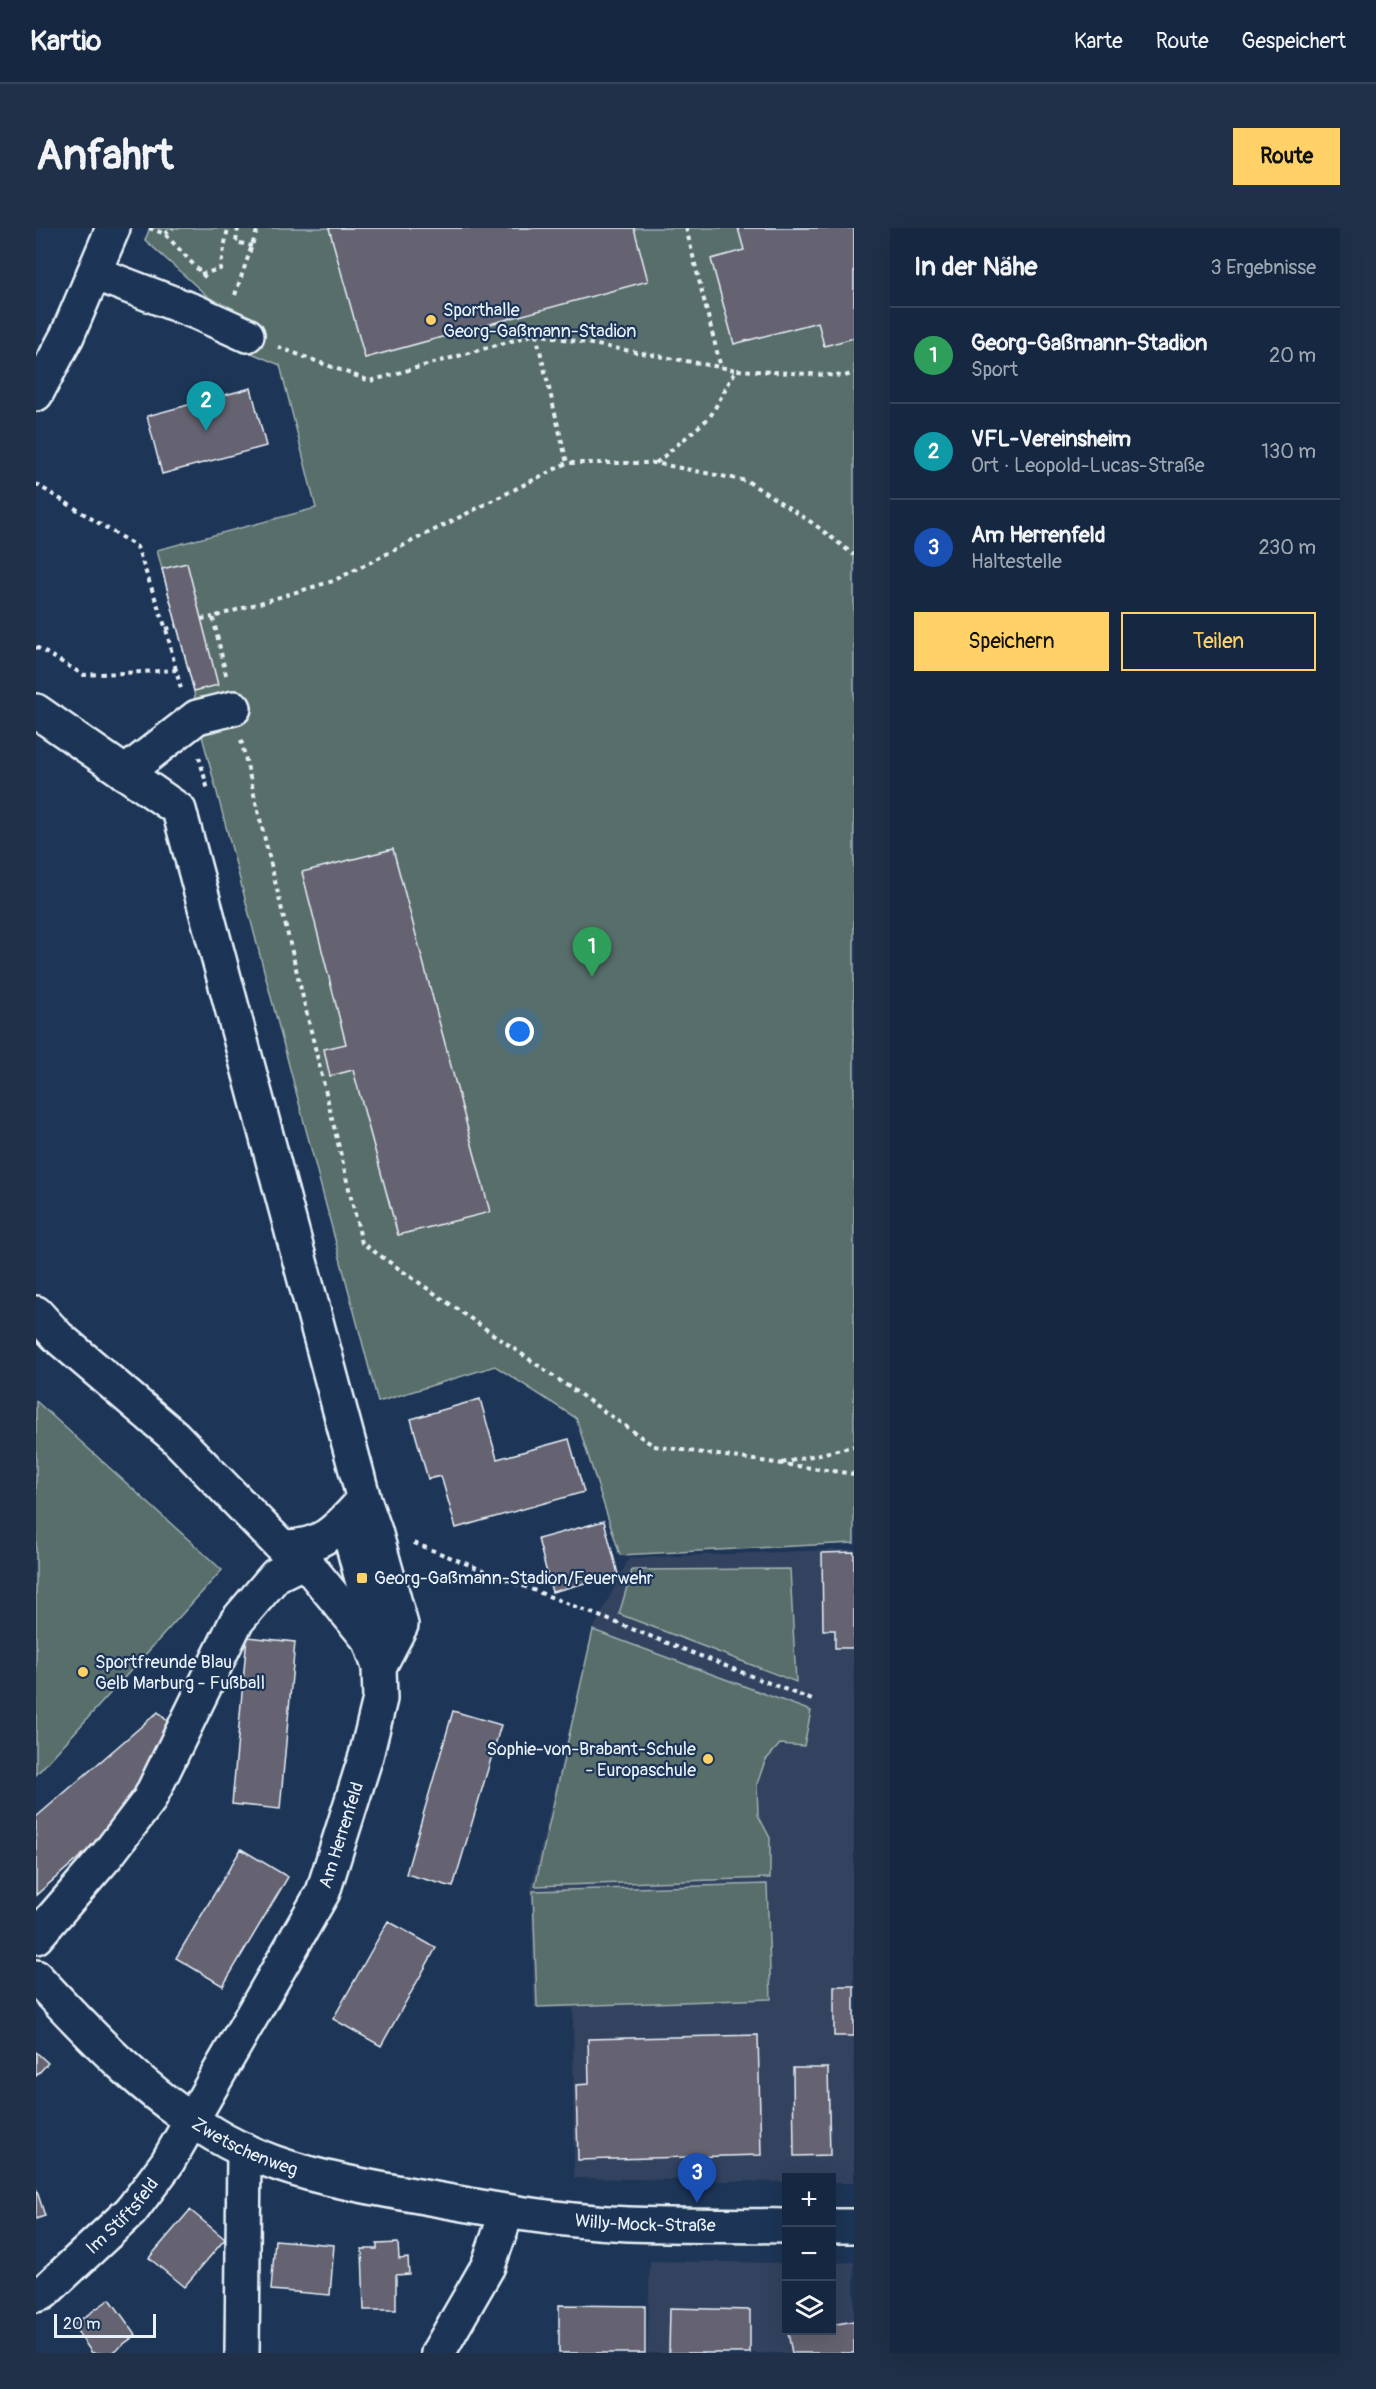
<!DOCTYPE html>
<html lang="de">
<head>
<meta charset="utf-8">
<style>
	:root { --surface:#162841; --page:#1f3048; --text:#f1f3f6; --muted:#9ea6b1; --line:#35445a; --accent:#ffd166 }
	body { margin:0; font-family:Pangolin,sans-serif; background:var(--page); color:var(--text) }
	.controls { position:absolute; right:18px; bottom:18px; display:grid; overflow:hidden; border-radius:0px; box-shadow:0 6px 24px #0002 }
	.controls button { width:54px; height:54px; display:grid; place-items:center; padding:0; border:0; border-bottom:2px solid var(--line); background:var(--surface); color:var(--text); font:30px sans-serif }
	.scale { position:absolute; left:18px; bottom:15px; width:102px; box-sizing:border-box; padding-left:6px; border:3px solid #e8f1f8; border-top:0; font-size:16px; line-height:21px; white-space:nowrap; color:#e8f1f8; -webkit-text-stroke:4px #1d3557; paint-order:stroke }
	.you { position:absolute; left:484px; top:804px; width:21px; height:21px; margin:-15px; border:4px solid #fff; border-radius:50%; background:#1a73e8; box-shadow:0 0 0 9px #1a73e833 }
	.badge { display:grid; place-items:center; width:39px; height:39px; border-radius:50%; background:var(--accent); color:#fff; font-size:20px; font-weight:700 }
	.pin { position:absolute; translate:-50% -50px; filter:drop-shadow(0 2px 3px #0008) }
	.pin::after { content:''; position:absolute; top:32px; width:21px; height:18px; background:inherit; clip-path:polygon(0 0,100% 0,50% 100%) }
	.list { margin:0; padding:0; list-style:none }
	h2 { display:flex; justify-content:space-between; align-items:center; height:78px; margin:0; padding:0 24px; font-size:26px }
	h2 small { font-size:20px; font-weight:400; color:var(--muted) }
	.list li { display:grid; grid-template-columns:39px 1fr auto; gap:18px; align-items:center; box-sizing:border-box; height:96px; padding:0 24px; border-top:2px solid var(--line) }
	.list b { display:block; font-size:22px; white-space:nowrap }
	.list p { margin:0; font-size:20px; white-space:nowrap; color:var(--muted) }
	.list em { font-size:20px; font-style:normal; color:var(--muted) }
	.actions { display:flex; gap:12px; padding:18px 24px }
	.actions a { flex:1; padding:14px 0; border:2px solid var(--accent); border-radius:0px; text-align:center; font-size:21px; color:var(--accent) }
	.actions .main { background:var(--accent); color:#111 }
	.icon { flex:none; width:33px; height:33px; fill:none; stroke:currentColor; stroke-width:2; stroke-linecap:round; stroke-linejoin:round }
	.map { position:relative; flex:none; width:818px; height:2125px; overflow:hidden; border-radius:0px }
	header { display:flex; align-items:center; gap:36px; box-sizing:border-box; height:84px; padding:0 30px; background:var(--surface); border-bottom:2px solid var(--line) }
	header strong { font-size:28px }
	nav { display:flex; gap:33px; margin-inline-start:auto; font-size:21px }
	.intro { display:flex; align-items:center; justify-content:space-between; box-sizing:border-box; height:144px; padding:0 36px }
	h1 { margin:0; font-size:42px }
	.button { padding:15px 27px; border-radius:0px; background:var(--accent); color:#111; font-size:21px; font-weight:700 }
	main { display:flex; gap:36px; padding:0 36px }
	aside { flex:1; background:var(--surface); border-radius:0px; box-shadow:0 6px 24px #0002 }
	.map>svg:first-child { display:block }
	.built { fill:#33425f }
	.green { fill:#586e6a; stroke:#a0b0b1; stroke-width:1.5 }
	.building { fill:#656271; stroke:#e8f1f8; stroke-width:1.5 }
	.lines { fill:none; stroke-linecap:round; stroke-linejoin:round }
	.minor-casing { stroke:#e8f1f8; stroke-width:38 }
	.path { stroke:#e8f1f8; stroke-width:4; stroke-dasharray:4.5 4.5; stroke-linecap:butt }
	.minor { stroke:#1d3557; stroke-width:33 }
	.poi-dot { fill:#ffd166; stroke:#1d3557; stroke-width:2 }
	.labels { text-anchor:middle; stroke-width:4.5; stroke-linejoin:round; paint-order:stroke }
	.poi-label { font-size:18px; fill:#e8f1f8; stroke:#1d3557; text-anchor:start }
	.street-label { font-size:18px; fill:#e8f1f8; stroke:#1d3557 }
</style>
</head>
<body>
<header>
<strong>Kartio</strong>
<nav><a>Karte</a><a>Route</a><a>Gespeichert</a></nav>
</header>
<div class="intro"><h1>Anfahrt</h1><a class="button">Route</a></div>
<main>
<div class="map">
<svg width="818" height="2125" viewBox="0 0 818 2125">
	<rect width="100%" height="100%" fill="#1d3557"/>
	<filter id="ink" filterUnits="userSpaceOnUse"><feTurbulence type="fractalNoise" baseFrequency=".0167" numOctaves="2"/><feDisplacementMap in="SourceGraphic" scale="12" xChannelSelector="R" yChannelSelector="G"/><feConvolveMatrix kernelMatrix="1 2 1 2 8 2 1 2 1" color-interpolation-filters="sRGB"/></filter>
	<g filter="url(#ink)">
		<path class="built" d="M818,1321v634h-22v-5h-46v4l-212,-4 -1,-170h-39l-3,-120 62,-258 36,-72z
			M614,2033l136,2v67h46v-67l22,-1v91h-207z"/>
		<path class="green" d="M114,0h704v1315l-234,12 -44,-137 -81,-52 -117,36 -181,-685 -3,-26 -37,-141 159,-42 -36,-143 -76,-32 11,-30 -70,-63z
			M0,1173l186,169 -186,205z
			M754,1341l6,113 -177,-68 13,-44z
			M557,1402l218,81 -7,35 -24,-2 -15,17 -8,23 1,31 12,23v40l-235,8z
			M731,1656l4,115 -234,8 -4,-116z"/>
		<path class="building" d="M293,0h305l14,53 -283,77z
			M702,0h116v110l-30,8 -6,-24 -84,22 -23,-85 33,-9z
			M215,160l15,58 -104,28 -15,-58z
			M151,335l31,122 -24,6 -32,-122z
			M357,621l97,363 -92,23 -45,-165 -23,6 -3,-13 -3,-14 22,-5 -44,-172z
			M444,1171l17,60 72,-20 15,53 -128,36 -15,-52 -13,3 -17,-60z
			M568,1293l14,53 -66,18 -14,-53z
			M818,1324v96h-19v-18h-12l-1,-77z
			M211,1409l48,5 -15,167 -48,-5z
			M417,1483l48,14 -48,162 -47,-13z
			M122,1484l13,13 -34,82 -101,88v-78z
			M205,1621l47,28 -65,109 -47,-28z
			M352,1693l48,27 -55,98 -48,-27z
			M798,1758h20v50h-20z
			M722,1807l3,120 -183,5 -2,-75 13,-1 -1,-45z
			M0,1824l12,11 -12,13z
			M757,1840h35l2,87 -36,1z
			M0,1960l9,28 -9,3z
			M154,1982l35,29 -41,48 -35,-29z
			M239,2012l59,5 -4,50 -59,-5z
			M362,2015l1,16 9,-1 1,16 -13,1v35h-32l-2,-61h15v-5z
			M74,2071l26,36 -25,18h-19l-19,-28z
			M523,2077l86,1v47h-86z
			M634,2080l80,2v43h-81z
			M818,2093v32h-62l-4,-20 44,-3v-5z"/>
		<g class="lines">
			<g class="minor-casing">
				<g id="minor">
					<path d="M58,45l102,39 51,23"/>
					<path d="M0,166l31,-58 46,-108"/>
					<path d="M0,483l143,99 185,690 11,31 26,94 -22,42"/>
					<path d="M89,545l72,-56 37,-9"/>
					<path d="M0,1085l22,24 116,99 108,111c42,1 56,-19 82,-47"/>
					<path d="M310,1292l23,85 1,36"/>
					<path d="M0,1709l72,-83 41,-54 87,-178 40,-47 29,-14"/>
					<path id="s1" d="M0,1749c55,59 108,116 179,158 60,36 130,48 198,60 71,13 143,26 215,29 53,2 106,1 158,2"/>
					<path d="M796,1998h22"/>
					<path id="s2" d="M0,2067l7,-2 88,-82 36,-48 156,-271 43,-136 14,-57 -1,-32 -9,-26 -77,-94"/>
					<path d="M206,2125l2,-203"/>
					<path d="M402,2125l50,-87 19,-54"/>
				</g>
			</g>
			<path class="path" d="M113,0l16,6 41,44
				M202,0l-2,14 16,4
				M650,0l35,140
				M129,6l8,-6
				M165,46l19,-5 8,-41
				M199,67l23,-67
				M500,106l31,129
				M242,119l92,34 166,-47 200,36
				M620,235l54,-46 26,-47 109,6 9,-3
				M0,256l101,63 29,82 10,41
				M165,391l12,-2
				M130,401l11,-3
				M0,419l48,28 92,-5 5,19
				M190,447l-13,-58 120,-36 234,-118h88l92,18 67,43 40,31
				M205,512l121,503 292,203 200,28
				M163,529l9,33
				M746,1235l72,-17
				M378,1315l398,157"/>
			<use href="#minor" class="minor"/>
		</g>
	</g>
	<g class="poi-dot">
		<circle cx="395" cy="92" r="6"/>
		<rect x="320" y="1344" width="12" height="12" rx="3"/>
		<circle cx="47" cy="1444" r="6"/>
		<circle cx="672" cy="1531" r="6"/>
	</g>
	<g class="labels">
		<g class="poi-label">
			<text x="407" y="88">Sporthalle<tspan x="407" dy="21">Georg-Gaßmann-Stadion</tspan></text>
			<text x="338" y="1356">Georg-Gaßmann-Stadion/Feuerwehr</text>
			<text x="59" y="1440">Sportfreunde Blau<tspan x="59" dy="21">Gelb Marburg - Fußball</tspan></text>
			<text x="660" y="1527" text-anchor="end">Sophie-von-Brabant-Schule<tspan x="660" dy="21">- Europaschule</tspan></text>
		</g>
		<g class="street-label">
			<text dy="6" stroke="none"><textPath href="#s2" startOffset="560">Am Herrenfeld</textPath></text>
			<text dy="6" stroke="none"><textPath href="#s1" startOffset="272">Zwetschenweg</textPath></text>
			<text dy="6" stroke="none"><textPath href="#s2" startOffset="118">Im Stiftsfeld</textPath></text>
			<text dy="6" stroke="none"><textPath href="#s1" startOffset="682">Willy-Mock-Straße</textPath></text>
		</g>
	</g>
</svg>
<div class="controls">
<button>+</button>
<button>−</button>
<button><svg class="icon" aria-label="layers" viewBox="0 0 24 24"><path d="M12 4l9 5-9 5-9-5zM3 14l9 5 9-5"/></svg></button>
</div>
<div class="scale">20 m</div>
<div class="you"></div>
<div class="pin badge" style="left:556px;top:749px;background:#2e9e5b">1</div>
<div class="pin badge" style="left:170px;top:203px;background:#0f9aa8">2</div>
<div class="pin badge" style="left:661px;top:1975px;background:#1a4fb4">3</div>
</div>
<aside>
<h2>In der Nähe<small>3 Ergebnisse</small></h2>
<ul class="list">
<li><span class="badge" style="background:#2e9e5b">1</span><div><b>Georg-Gaßmann-Stadion</b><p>Sport</p></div><em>20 m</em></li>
<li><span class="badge" style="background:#0f9aa8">2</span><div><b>VFL-Vereinsheim</b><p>Ort · Leopold-Lucas-Straße</p></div><em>130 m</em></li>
<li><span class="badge" style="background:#1a4fb4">3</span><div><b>Am Herrenfeld</b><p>Haltestelle</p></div><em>230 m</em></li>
</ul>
<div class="actions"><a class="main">Speichern</a><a>Teilen</a></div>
</aside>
</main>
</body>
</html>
